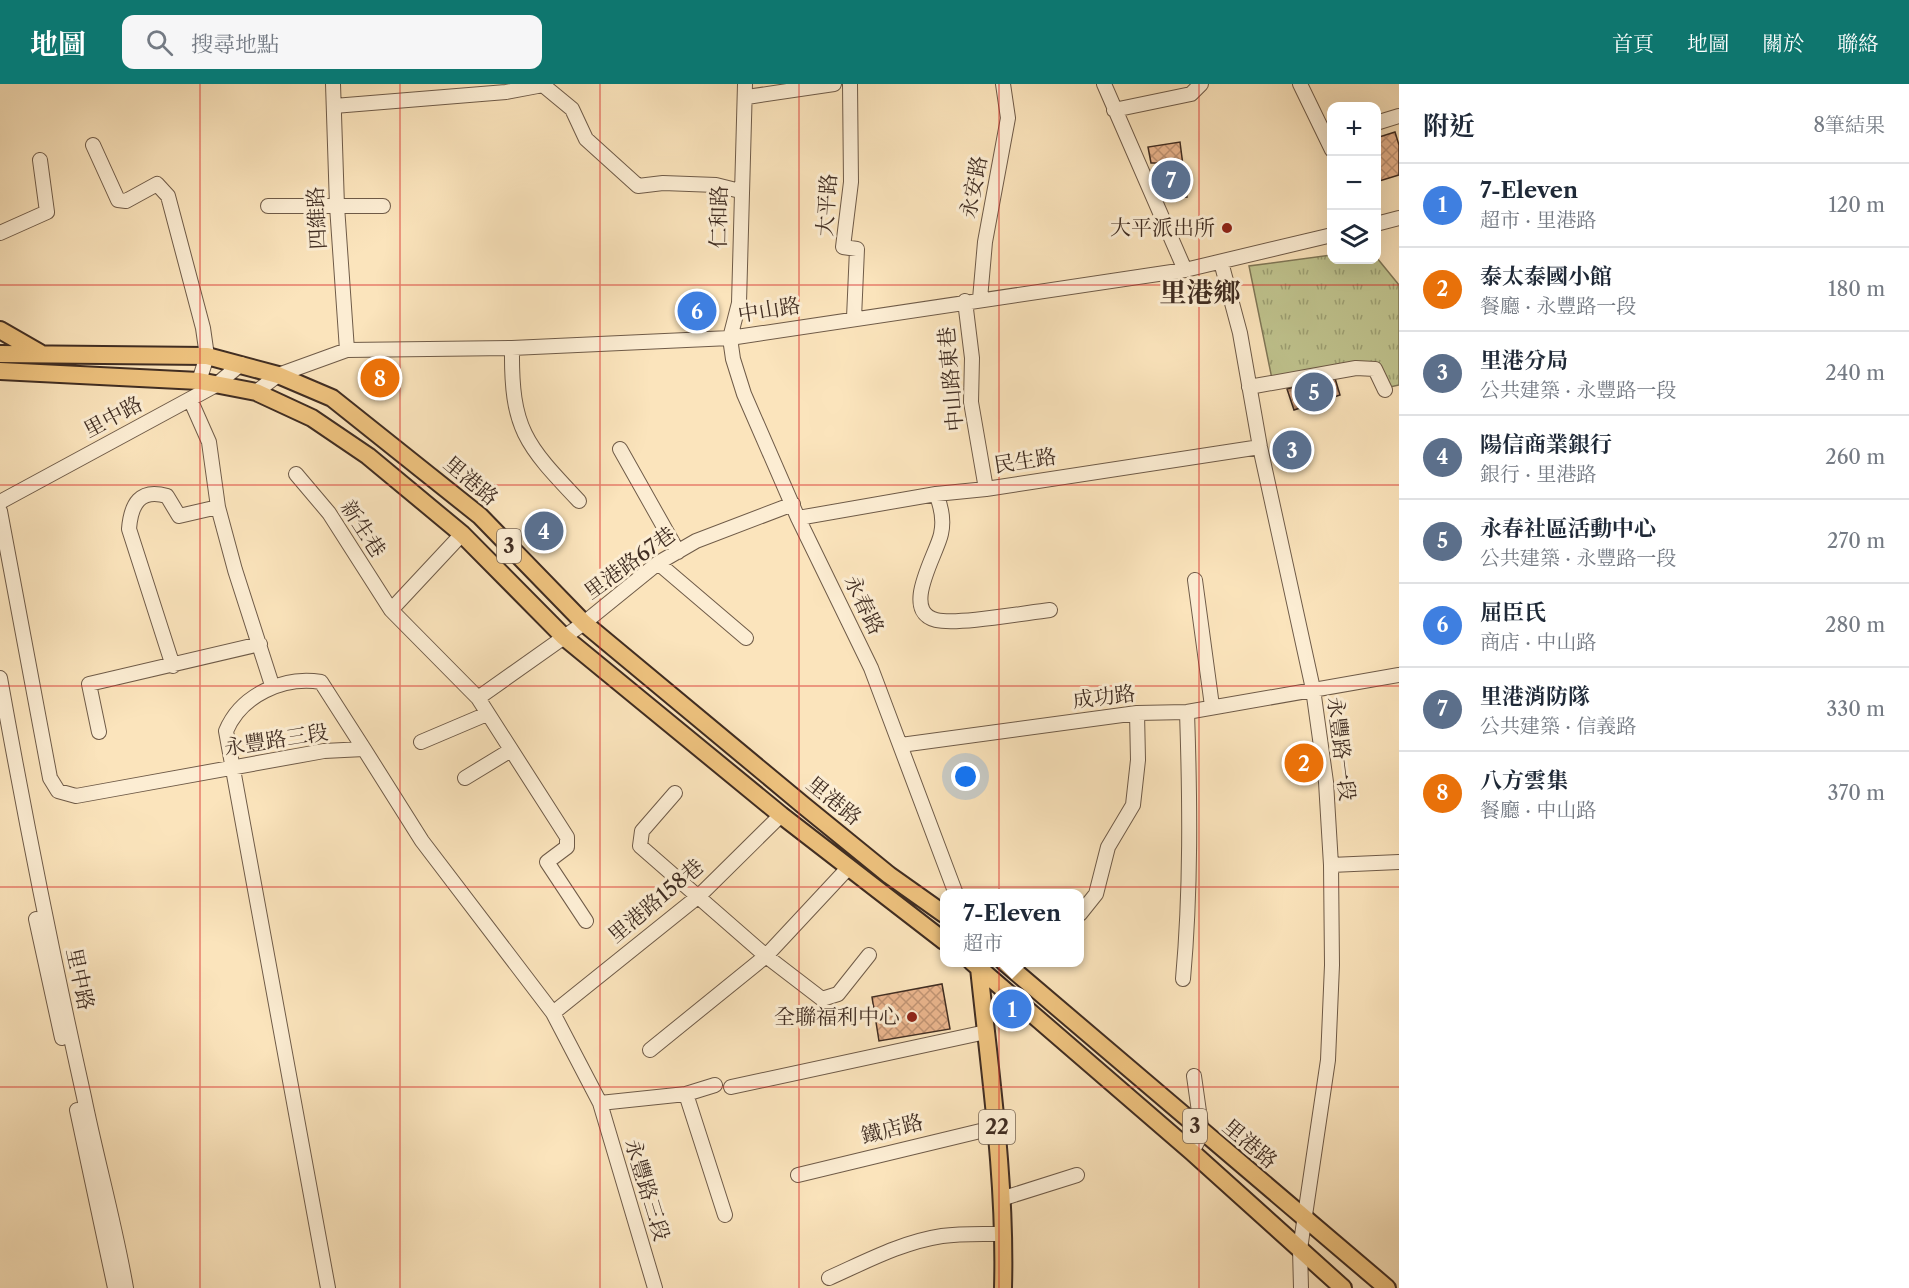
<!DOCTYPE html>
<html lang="zh-TW">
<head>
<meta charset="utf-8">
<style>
	:root { --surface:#fff; --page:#f6f6f7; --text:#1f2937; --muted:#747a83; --line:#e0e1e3; --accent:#0f766e }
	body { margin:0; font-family:"Libre Caslon Text","Noto Serif TC",serif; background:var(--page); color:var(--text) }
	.controls { position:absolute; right:18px; top:18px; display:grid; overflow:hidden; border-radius:12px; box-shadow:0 6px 24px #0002 }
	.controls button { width:54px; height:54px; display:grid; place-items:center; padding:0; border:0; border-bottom:2px solid var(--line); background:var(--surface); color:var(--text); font:30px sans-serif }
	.you { position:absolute; left:966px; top:693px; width:21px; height:21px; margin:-15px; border:4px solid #fff; border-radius:50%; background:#1a73e8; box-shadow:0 0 0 9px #1a73e833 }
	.badge { display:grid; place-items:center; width:39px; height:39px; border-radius:50%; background:var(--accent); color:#fff; font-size:20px; font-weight:700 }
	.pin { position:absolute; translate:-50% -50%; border:3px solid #fff; box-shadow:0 2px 6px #0006 }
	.popup { position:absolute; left:940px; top:805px; width:144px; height:78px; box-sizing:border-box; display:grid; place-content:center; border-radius:12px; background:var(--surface); filter:drop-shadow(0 2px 4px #0005); font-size:20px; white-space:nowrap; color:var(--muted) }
	.popup b { font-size:22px; color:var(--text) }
	.popup::after { content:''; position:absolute; left:50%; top:100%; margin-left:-12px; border:12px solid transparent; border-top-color:var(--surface) }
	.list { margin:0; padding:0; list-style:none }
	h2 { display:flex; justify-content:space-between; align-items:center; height:78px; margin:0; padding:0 24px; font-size:26px }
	h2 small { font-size:20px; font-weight:400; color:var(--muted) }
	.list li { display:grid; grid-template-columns:39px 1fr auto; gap:18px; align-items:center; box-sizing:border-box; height:84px; padding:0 24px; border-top:2px solid var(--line) }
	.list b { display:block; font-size:22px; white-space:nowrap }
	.list p { margin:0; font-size:20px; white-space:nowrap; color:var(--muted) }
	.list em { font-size:20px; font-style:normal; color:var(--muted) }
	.icon { flex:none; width:33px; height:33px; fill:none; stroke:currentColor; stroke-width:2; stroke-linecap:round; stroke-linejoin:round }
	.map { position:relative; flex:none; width:1399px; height:1204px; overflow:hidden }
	header { display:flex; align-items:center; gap:36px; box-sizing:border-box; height:84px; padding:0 30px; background:var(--accent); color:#fff }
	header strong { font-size:28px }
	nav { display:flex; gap:33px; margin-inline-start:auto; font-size:21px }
	.search { width:420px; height:54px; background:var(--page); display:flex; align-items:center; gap:15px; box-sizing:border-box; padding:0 21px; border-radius:12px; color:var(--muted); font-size:22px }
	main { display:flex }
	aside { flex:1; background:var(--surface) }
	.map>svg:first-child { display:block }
	.park { fill:url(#park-tufts); stroke:#807858; stroke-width:1.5 }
	.building { fill:url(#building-cross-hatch); stroke:#402d22; stroke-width:1.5 }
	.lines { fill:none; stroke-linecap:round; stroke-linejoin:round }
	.minor-casing { stroke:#6f5b48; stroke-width:16 }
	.major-casing { stroke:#402d22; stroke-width:20 }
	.minor { stroke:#fcedd3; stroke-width:14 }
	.major { stroke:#eec27e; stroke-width:16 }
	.grid { fill:none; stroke:#d62828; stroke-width:1.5; stroke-opacity:0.55 }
	.poi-dot { fill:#8f2418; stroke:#fcedd3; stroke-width:2 }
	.labels { text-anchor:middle; stroke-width:6; stroke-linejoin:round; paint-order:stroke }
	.shield { fill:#fcedd3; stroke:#786757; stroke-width:1.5 }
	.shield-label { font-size:20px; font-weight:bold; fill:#402d22 }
	.street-label { font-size:21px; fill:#402d22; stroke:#fcedd3 }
	.poi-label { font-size:21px; fill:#402d22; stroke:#fcedd3; text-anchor:end }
	.district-label { font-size:27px; font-weight:bold; fill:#402d22; stroke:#fcedd3 }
</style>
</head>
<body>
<header>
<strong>地圖</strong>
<div class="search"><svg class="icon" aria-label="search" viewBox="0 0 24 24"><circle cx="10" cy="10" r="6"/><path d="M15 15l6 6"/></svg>搜尋地點</div>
<nav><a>首頁</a><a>地圖</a><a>關於</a><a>聯絡</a></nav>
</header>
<main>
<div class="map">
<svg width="1399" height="1204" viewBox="0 0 1399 1204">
	<defs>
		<pattern id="park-tufts" width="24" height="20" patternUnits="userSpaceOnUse" patternTransform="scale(1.5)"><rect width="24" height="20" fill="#c0c48f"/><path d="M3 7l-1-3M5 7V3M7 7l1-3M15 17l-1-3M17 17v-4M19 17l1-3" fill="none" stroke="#9da074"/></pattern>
		<pattern id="building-cross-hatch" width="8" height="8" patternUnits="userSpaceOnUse" patternTransform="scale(1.5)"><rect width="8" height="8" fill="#ebb68e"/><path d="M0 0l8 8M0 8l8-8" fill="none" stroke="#c09474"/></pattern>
	</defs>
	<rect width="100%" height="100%" fill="#fbe4bc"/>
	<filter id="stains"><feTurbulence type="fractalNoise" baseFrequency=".00333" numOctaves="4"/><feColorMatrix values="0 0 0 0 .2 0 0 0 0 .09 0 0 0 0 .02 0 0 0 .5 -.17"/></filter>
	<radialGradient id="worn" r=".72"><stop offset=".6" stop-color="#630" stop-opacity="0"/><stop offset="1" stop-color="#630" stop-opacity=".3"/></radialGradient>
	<path class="park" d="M1331,171l1,5 45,-2 22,27v100l-9,2 -24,-20 -94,12 -23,-113z"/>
	<path class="building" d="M1395,48l4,13v30l-23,7v-44z
		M1180,58l7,55 -26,2 -4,-36h-6l-3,-16z
		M1334,291l6,20 -46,15 -7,-21z
		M942,900l8,45 -71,12 -7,-44z"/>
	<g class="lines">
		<g class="minor-casing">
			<path id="minor" d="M333,0l4,122 10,144
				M745,0l-6,219 -9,35 3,21 11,35 54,124 73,150 85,226
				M850,0l1,98 -8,65 14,2 -3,69
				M1104,0l81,186
				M1300,0l32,66
				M543,1l29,24 14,30 52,47 25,-3 53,2 24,6
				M747,13l87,-13
				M334,22l172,-14 37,-7
				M1114,26l77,-16 10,-10
				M1376,39l23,-7
				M93,61l25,55 8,1 31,-17 11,12 35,132 4,28 -8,25
				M268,122h115
				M1376,140l23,-6
				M0,149l47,-21 -7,-52
				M1221,178l19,71 20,114 53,242 13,93 5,83 1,100 -4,95 -28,189 1,39
				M980,215l5,-57 23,-124 -5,-34
				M965,217l7,57 -1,44 15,87
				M512,264c-1,81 13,96 67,153
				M1249,303l107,-19 19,1 10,21
				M256,308l22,-17 69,-25 165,-2 218,-10 455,-68 147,-35
				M190,315l19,43 9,65 17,63 37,115
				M620,365l58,103
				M296,390l33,39 62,97 87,88 89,139v10l-20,15 39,59
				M936,410c5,12 8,27 5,40 -4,20 -41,77 -5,86 22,5 88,-7 114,-10
				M0,418l216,-117 25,-21
				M0,427l50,267 8,13 18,5 248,-45 40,-2 58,92 131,172 47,90 55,185
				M798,434l138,-24 50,-5 274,-42
				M658,479l88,75
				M1195,496l17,126
				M391,526l71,-76
				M173,582l-44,-137c2,-25 11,-41 38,-33l12,20 39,-9
				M0,594c25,140 53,280 84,419 13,64 31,127 42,191
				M478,614l106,-75 74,-60 38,-22 97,-37
				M99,648l-10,-48 171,-40
				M421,658l66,-28
				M901,661l236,-32 50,-1 212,-37
				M465,694l46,-28
				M675,709l-33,38 -2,15 126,110 56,43 16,-5 31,-39
				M1331,781l68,-3
				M1080,830l16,-20 12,-47 25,-42 5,-45 -1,-47
				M36,835l26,119
				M1183,895c8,-89 7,-178 4,-267
				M553,929l147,-118 81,-80
				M650,966l116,-94 83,-89
				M731,1003l255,-55
				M686,1010l39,121
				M600,1019l86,-9 29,-9
				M77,1026l38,178
				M1192,1068l10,-19 -8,-57
				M798,1091l199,-48
				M1001,1115l76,-24
				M829,1194c36,-16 73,-36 113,-42 20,-3 41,-2 61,-2
				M328,1204l-102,-557c15,-36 57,-55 95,-49l43,67"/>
		</g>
		<g class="major-casing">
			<path id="major" d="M0,246l40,23
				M0,270l207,2 71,19 54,23 148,118 104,107 219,182 86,70 55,39
				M0,287l199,10 57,11 56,26 56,38 94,78 102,103 217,178 163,126
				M972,878l220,190 151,136
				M1004,878l383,326
				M979,884c11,106 27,213 24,320"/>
		</g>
		<use href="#minor" class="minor"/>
		<use href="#major" class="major"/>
	</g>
	<path class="grid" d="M200,0v1204M400,0v1204M600,0v1204M799,0v1204M999,0v1204M1199,0v1204M0,201h1399M0,401h1399M0,602h1399M0,803h1399M0,1003h1399"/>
	<g class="poi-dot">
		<circle cx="1227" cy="144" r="6"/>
		<circle cx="912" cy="933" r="6"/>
	</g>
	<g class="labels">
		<g class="shield">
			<rect x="497" y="445" width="24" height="34" rx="4.5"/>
			<rect x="1183" y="1025" width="24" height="34" rx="4.5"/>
			<rect x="979" y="1026" width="36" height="34" rx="4.5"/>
		</g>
		<g class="shield-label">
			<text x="509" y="469">3</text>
			<text x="1195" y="1049">3</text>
			<text x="997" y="1050">22</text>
		</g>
		<g class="street-label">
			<text transform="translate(974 103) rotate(-79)" y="7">永安路</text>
			<text transform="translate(827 121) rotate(-86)" y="7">大平路</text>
			<text transform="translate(719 133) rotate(-89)" y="7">仁和路</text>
			<text transform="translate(317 134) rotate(-93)" y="7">四維路</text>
			<text transform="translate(769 226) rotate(-9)" y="7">中山路</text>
			<text transform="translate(951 295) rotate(-95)" y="7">中山路東巷</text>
			<text transform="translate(113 333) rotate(-28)" y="7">里中路</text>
			<text transform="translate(1025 377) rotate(-9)" y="7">民生路</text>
			<text transform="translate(471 397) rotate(40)" y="7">里港路</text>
			<text transform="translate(363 445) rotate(57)" y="7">新生巷</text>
			<text transform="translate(630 479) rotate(-36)" y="7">里港路67巷</text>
			<text transform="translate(864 521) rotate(64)" y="7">永春路</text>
			<text transform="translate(1104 613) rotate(-7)" y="7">成功路</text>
			<text transform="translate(276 656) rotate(-9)" y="7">永豐路三段</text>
			<text transform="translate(1341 665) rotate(83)" y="7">永豐路一段</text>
			<text transform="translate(834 717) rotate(39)" y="7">里港路</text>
			<text transform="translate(656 817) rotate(-40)" y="7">里港路158巷</text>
			<text transform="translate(80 895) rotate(78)" y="7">里中路</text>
			<text transform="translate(892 1045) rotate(-14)" y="7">鐵店路</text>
			<text transform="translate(1250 1060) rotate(40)" y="7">里港路</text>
			<text transform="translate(647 1106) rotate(73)" y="7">永豐路三段</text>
		</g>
		<g class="poi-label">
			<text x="1215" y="151">大平派出所</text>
			<text x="900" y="940">全聯福利中心</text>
		</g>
		<g class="district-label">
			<text x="1200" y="218">里港鄉</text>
		</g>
	</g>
	<rect width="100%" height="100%" filter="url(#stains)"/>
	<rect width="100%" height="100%" fill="url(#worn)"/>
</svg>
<div class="controls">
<button>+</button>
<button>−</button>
<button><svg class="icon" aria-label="layers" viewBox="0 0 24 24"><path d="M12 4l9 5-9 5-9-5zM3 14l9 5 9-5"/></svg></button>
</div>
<div class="you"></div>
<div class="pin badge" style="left:1012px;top:925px;background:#3f7fe0">1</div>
<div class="popup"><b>7-Eleven</b>超市</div>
<div class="pin badge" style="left:1304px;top:679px;background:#e8710a">2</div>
<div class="pin badge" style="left:1292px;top:366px;background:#5c6f8a">3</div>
<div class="pin badge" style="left:544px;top:447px;background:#5c6f8a">4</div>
<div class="pin badge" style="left:1314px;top:308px;background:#5c6f8a">5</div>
<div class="pin badge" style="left:697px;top:227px;background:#3f7fe0">6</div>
<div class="pin badge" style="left:1171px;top:96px;background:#5c6f8a">7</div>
<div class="pin badge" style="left:380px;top:294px;background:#e8710a">8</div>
</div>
<aside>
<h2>附近<small>8筆結果</small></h2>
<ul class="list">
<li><span class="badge" style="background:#3f7fe0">1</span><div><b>7-Eleven</b><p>超市 · 里港路</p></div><em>120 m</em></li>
<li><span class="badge" style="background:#e8710a">2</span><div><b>泰太泰國小館</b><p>餐廳 · 永豐路一段</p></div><em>180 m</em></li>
<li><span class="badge" style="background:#5c6f8a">3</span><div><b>里港分局</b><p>公共建築 · 永豐路一段</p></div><em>240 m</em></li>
<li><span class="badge" style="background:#5c6f8a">4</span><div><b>陽信商業銀行</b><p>銀行 · 里港路</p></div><em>260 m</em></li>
<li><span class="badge" style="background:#5c6f8a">5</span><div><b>永春社區活動中心</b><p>公共建築 · 永豐路一段</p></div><em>270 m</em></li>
<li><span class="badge" style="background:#3f7fe0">6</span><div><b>屈臣氏</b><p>商店 · 中山路</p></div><em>280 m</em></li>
<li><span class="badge" style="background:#5c6f8a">7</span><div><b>里港消防隊</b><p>公共建築 · 信義路</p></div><em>330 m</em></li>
<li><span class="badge" style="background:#e8710a">8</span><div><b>八方雲集</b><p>餐廳 · 中山路</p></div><em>370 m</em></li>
</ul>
</aside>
</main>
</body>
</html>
